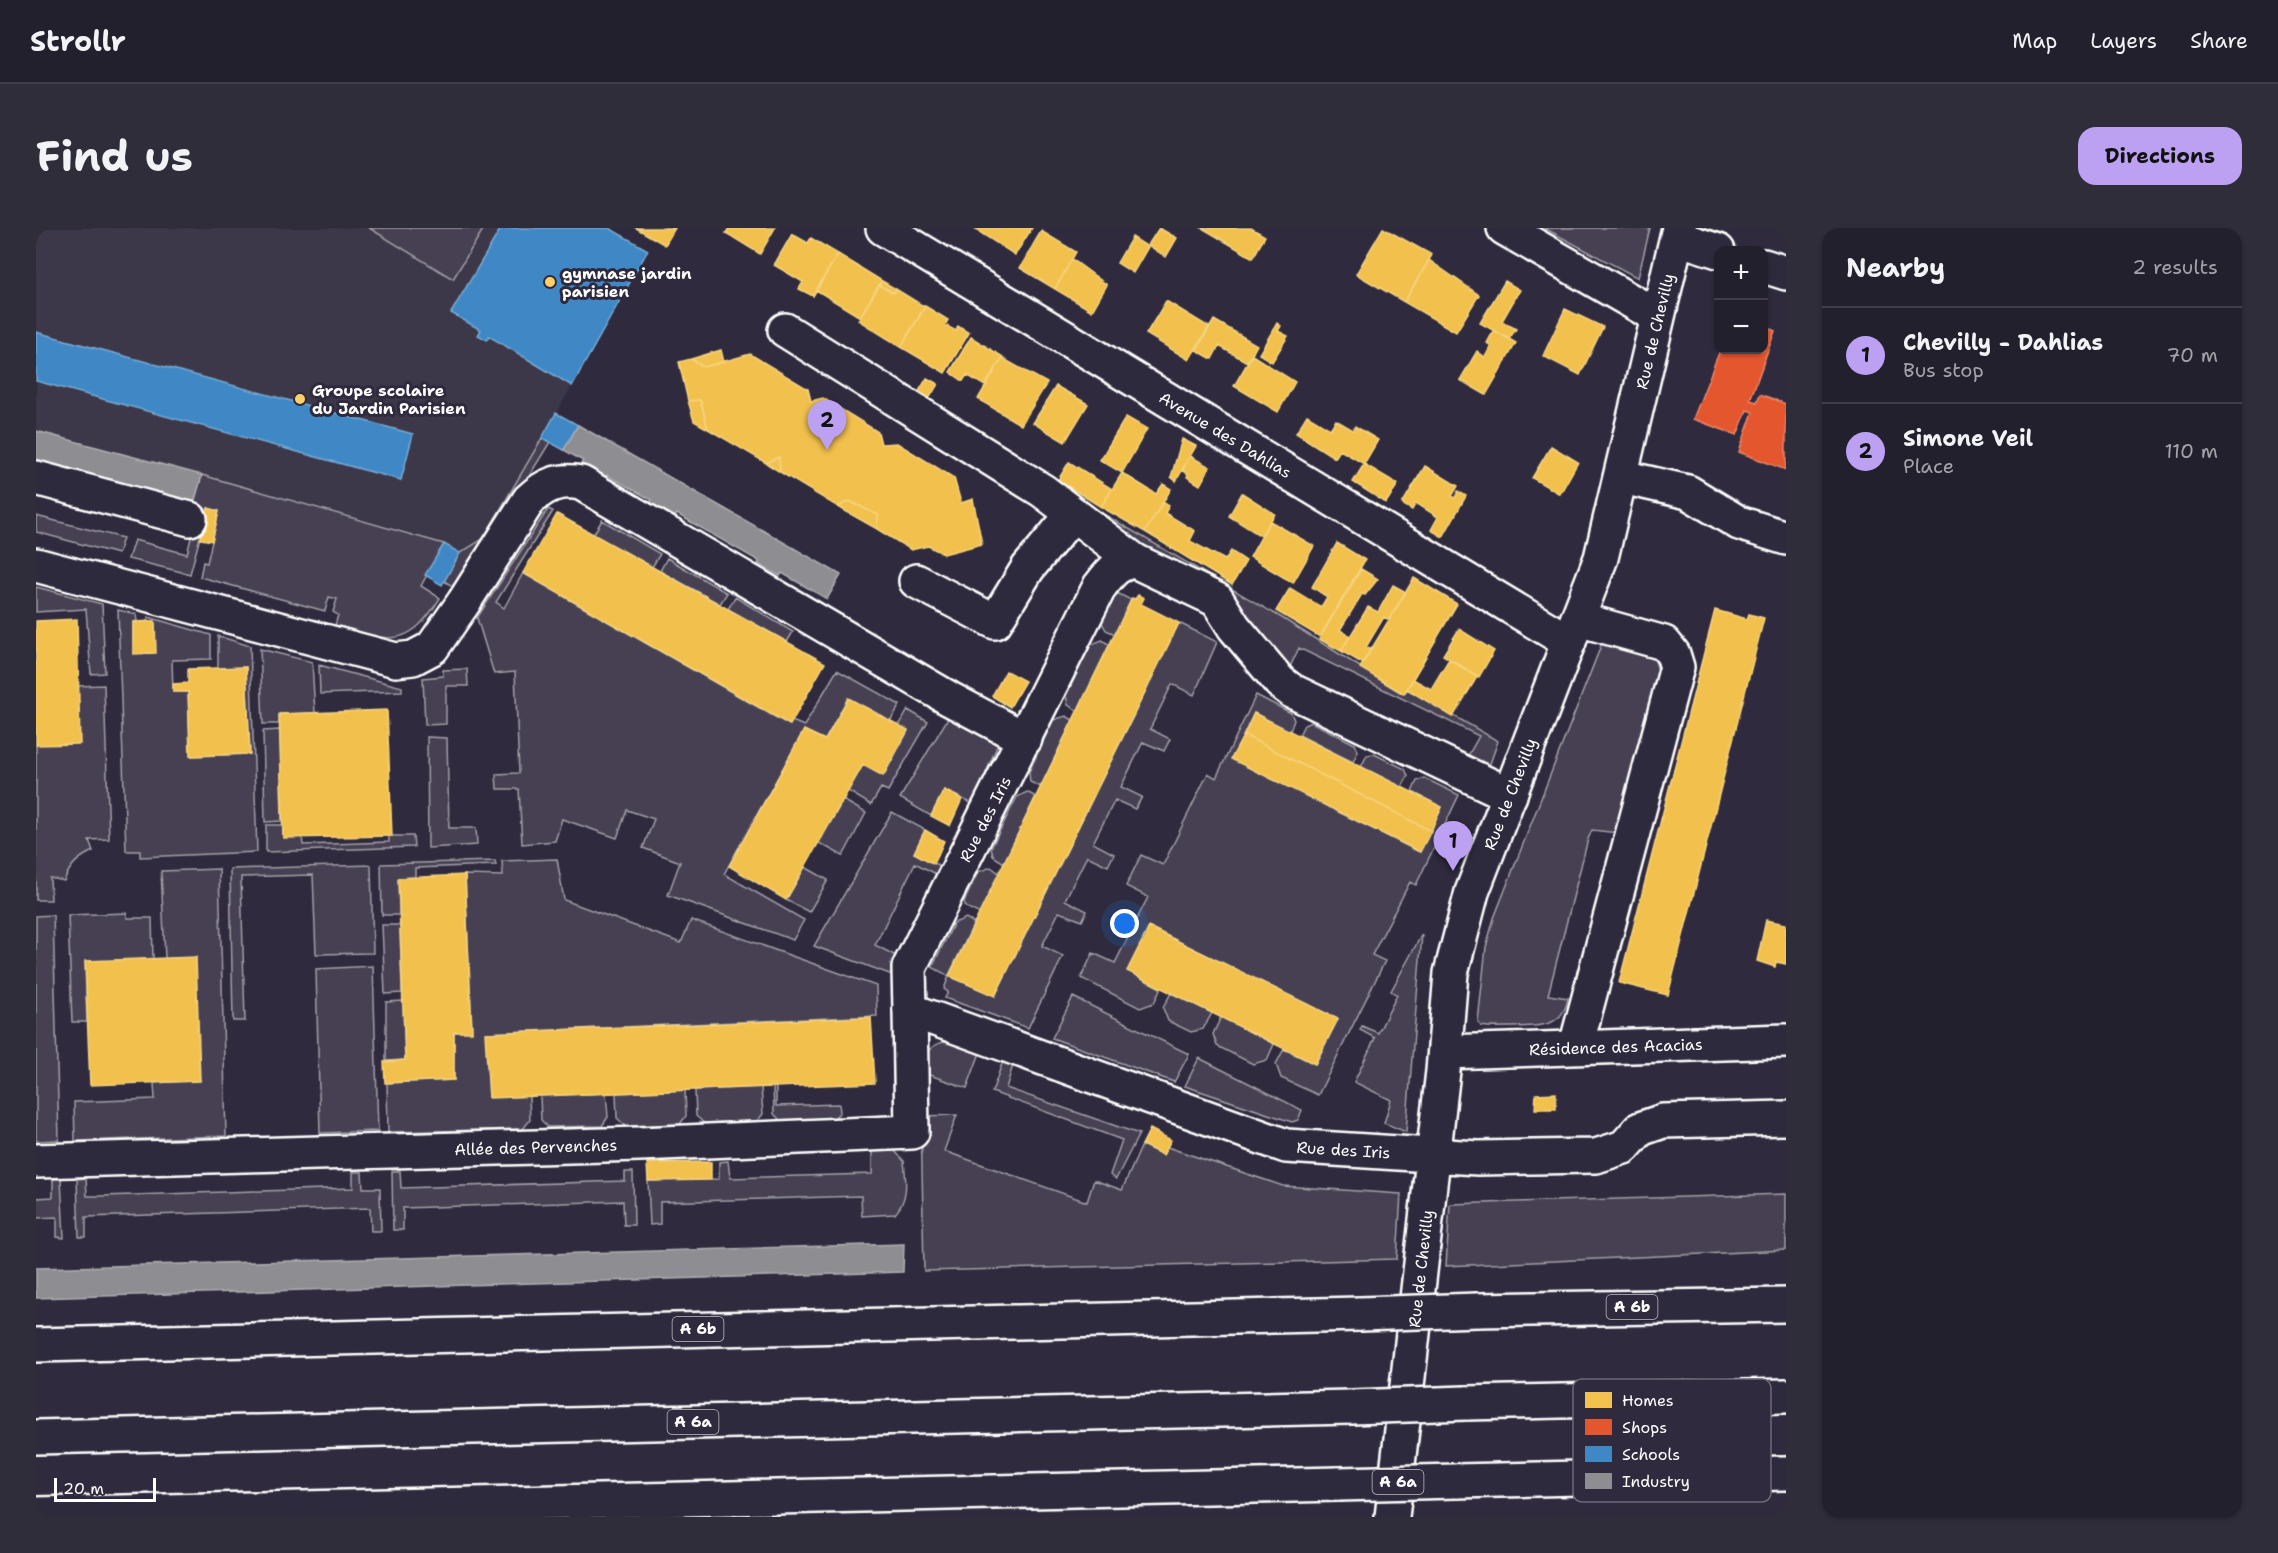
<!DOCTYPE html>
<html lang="en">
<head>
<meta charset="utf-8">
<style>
	:root { --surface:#23202e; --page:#2f2d3a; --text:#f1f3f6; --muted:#a3a3aa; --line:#403e4a; --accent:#bca0f2 }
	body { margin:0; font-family:"Shantell Sans",sans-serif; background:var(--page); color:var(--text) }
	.controls { position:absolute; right:18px; top:18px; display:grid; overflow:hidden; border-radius:12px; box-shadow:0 2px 4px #0004 }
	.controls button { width:54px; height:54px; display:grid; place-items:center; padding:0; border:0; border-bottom:2px solid var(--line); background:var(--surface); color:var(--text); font:30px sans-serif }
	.scale { position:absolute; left:18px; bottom:15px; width:102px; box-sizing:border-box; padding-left:6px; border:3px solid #fff; border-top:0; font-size:16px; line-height:21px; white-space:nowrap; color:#fff; -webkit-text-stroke:4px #2f2a3d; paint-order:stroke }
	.you { position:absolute; left:1089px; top:696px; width:21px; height:21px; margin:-15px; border:4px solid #fff; border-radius:50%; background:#1a73e8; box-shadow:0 0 0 9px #1a73e833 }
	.badge { display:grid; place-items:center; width:39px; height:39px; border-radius:50%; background:var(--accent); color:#111; font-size:20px; font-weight:700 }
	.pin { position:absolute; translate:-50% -50px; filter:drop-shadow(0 2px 3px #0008) }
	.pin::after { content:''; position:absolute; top:32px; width:21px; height:18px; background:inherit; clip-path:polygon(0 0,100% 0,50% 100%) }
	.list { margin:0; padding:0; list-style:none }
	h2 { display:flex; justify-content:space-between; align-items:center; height:78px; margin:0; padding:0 24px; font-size:26px }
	h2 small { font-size:20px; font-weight:400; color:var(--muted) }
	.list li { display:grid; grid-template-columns:39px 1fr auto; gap:18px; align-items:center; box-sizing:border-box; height:96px; padding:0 24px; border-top:2px solid var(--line) }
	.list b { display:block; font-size:22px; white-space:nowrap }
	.list p { margin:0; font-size:20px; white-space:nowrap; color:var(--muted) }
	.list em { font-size:20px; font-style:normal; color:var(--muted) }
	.map { position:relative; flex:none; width:1750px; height:1289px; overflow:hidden; border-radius:18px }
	header { display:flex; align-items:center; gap:36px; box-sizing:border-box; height:84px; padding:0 30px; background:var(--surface); border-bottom:2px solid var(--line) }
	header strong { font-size:28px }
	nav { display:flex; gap:33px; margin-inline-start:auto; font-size:21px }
	.intro { display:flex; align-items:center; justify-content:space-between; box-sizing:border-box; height:144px; padding:0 36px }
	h1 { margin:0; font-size:42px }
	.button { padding:15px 27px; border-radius:18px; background:var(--accent); color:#111; font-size:21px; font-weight:700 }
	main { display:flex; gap:36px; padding:0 36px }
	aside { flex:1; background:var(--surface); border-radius:18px; box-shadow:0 2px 4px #0004 }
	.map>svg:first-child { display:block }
	.built { fill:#3c3749 }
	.green { fill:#464152; stroke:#a2a0a8; stroke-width:1.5 }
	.homes { fill:#f2c14e; stroke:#f6d483; stroke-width:1.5 }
	.shops { fill:#e4572e; stroke:#ec896d; stroke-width:1.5 }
	.schools { fill:#3f88c5; stroke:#79acd6; stroke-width:1.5 }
	.industry { fill:#8d8d92; stroke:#afafb3; stroke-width:1.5 }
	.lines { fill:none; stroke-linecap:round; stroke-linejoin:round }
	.minor-casing { stroke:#fff; stroke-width:38 }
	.highway-casing { stroke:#fff; stroke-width:38 }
	.minor { stroke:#2f2a3d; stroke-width:33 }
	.highway { stroke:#2f2a3d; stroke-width:33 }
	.highway-bridge-casing { stroke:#fff; stroke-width:38; stroke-linecap:butt }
	.highway-bridge { stroke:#2f2a3d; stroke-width:33 }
	.poi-dot { fill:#ffd166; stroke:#2f2a3d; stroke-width:2 }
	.labels { text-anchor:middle; stroke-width:6; stroke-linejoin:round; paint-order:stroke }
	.shield { fill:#2f2a3d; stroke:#c1bfc5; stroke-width:1.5 }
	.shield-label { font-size:15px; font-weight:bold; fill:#fff }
	.poi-label { font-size:16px; font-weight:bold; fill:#fff; stroke:#2f2a3d; text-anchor:start }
	.street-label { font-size:16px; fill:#fff; stroke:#2f2a3d }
	.key { fill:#2f2a3d; stroke:#6d6a77; stroke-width:1.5 }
	.key-label { font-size:16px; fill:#fff }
</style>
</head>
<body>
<header>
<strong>Strollr</strong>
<nav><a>Map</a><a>Layers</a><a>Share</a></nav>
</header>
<div class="intro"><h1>Find us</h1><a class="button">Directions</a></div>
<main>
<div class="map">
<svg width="1750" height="1289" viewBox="0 0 1750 1289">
	<rect width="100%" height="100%" fill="#2f2a3d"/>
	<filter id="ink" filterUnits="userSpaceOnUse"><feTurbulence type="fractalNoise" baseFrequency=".0167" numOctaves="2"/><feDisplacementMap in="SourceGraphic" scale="12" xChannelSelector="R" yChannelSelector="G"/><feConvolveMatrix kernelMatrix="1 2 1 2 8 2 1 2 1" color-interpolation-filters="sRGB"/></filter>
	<g filter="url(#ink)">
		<path class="built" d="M0,0h465l-50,85 30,17 -2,5 8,5 2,-4 83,50 -89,153 -23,14 -16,-9 -26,-9 -216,-60 -8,28 -158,-44z"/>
		<path class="green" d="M333,0h115l-31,51z
			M1508,0h106l-12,50z
			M506,210l8,4 -91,148 -15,-9 16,-28 23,-14z
			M166,247l242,69 -23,42 19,12c-33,54 -52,42 -105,27l3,-10 -5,-3 4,-13 -8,-2 -4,14 -125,-34 3,-15 4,1 12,-52 -11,-3 -18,66 -62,-15 6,-19 53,14 12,-48 -5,-3z
			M512,281l5,2 -57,91 8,6 19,-35 266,152 3,-4 12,5 33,-56 63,35 -10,16 -42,-23 -23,42 -21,-9 -80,143 80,46 -11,20 -125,-45 12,-33 -37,-14 11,-29 -27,-9 -10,28 -55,-19 -7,22 -33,3 -3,-55h-22l-1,-15 23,-1 -4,-101 -21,2 -17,-56z
			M1064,284l182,106 121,76 4,-5 91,52 -12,34 -22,-12 15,-27 -180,-88 -12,25 -150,-122 3,-9 -46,-20z
			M0,288l87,22 -5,16 -82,-22z
			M566,292l58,34 -8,13 -59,-32z
			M631,330l60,35 -7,11 -60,-33z
			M0,359l66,17 3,69 -14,1 -5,-65 -50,3z
			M1081,365l14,7 -16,34 -9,-4 -5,-9z
			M699,369l58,35 -6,10 -59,-33z
			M82,382l18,4 1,7 -4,1v31l21,-32h-7l1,-4 63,18v24l-39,1 1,32h15l3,64 59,-2 -4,-87 -28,1v-32l32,10 7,206 -117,5v-6h-14z
			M1143,395l38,19 -23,53 -22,-11 -22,45 20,10 -6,12 -21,-9 -22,45 21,10 -7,12 -20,-9 -22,43 21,11 -6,12 -21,-10 -22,44 22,11 -5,10 -23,-9 -17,34 21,10 -35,72 -83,-30 3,-6 -4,-3 5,-13 -17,-9 22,-44 12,-5 8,5 -25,52 46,21z
			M1568,410l49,16 6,20 -41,159 -26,-3 -4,9 -40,156 20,3c-5,30 -29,28 -55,29 -10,0 -22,1 -32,-1l-3,-4 8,-75 8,-29z
			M1066,412l8,5 -32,66 -10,-6 -2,-9 24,-51z
			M224,421l52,13 3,51 -36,1v10h-16z
			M283,437l83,22v4l-82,3z
			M431,441l1,17h-22v38l-21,1 -2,-47 20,-2v-6z
			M68,457l5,154 -20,1 4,11c-15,7 -23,14 -29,30l-14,-3 1,22h-15v-155l42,-59z
			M1220,467l35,18 3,7 -4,11 -36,-18 -22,46 187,93 23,-45 -30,-15 5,-11 7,-3 35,17 -43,90 -6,-3 -38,73 13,6 -67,134 -37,-17 -5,-14 8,-15 31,15 23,-45 -189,-92 -21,44 33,17 -7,15 -14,5 -59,-30 12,-25 22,10 33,-66 -22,-11 15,-31 22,10 45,-92 8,5z
			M872,482l20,12 -40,69 -7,-3 -10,17 -23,-14 15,-26 21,10 24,-44 -9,-5z
			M915,485l49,26 -27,65 -29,-14 -13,26 -31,-18z
			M1030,488l7,4 -32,67 -11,-5 -1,-10 24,-52z
			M1275,494l44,22 3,7 -5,11 -54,-27 5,-10z
			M244,502l2,91 -17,1 -2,-91z
			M391,509l20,1 2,90h27l1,17 -49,3z
			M1338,526l31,15 3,7 -6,11 -41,-20 6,-12z
			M991,564l9,5 -32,66 -11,-7 -2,-8 26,-51z
			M807,572l23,13 -23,43 -24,-13z
			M856,584l33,18 -11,23 33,16 -5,8 -27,-14 -40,82 23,12 -3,19 -81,-30z
			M230,597h17l19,12 1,8 86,-3v-6h24l1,11 -148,5z
			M521,631l7,41 117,43 10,-23 185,66 1,30 -391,17 3,64 40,-1 1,24 -7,9 -135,3 -1,-49 67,-3v-48l18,-1 -7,-156 38,1 -1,-15z
			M459,633l1,4 -81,3v9l-17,1 1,37h-17l-1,-51z
			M335,637l2,88 -57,1 -3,-79 -72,2 4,144h-12l-3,-152z
			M769,639l23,13 -19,32 -23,-12z
			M955,639l8,6 -19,41 -14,-7 -2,-5 14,-30z
			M183,641l7,267 -151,5 -1,-39 81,-3 -1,-16 46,-3 -35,-122 -4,-87z
			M91,685v5h25l1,41 -68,3 2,60h-15l-4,-107z
			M17,687l6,225 -23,1v-225z
			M346,697h18l2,68 -17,1z
			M1386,706l-16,198 -22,-9 7,-23 -37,-18 21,-44 -15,-8 2,-4 16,7 19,-38 -6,-4z
			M337,738l5,165 -58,2 -4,-164z
			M1135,765l41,20 -9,16 -12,3 -23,-11 -5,-13z
			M1037,769l116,57 -15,28 -122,-44z
			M367,773l2,59 -19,1v-59z
			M1185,789l53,27 -7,16 -14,4 -36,-18 -4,-12z
			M916,813l29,9 -14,38 -46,-16c4,-20 9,-30 31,-31z
			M968,830l10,4 -8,26 133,46 -23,45 -6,-4 12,-35 -130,-48z
			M1163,830l103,52 -4,10 -6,2 -107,-36z
			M725,859l2,27 -6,7 -53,2 -8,-7 -1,-26z
			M737,859h3v19l63,-2 1,8 -7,7 -52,2 -7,-7z
			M649,862l1,26 -6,8 -54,2 -9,-8 -1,-25z
			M570,865l2,24 -6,9 -54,1 -7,-7 -1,-24z
			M921,887l-13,36 143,51 7,-22 28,10 20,-45 21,10 4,-8 116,39 118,8 -4,65 -473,12 -3,-155z
			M836,921h21l11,12c2,19 5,38 -9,53l-33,2 -1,-20 -201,6v22l-10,1 -2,-44 71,-2v-17l9,-1 2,17 142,-4z
			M356,943h8l1,17 224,-7v-9h8l1,53h-10l-1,-24 -220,7v22h-10z
			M317,944h9l1,16h17l1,43h-10l-1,-23 -284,9v20h-7l-2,-58 9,-1 1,18h15l251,-8z
			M17,951h8l3,59 -7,-1v-20l-21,1v-20l17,-1z
			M1750,966v56l-340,16 4,-62z"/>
		<path class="homes" d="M600,0h39l-10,17z
			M693,0h46l-15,26 -34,-21z
			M937,0h59l-17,27z
			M1123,0l18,10 -11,19 -18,-12z
			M1166,0h49l14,8 -12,22z
			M1347,0l49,27 -28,47 -48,-28z
			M1005,3l35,21 -21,37 -35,-21z
			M756,6l16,9 3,-5 27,16 -25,42 -14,-7 4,-7 -29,-17z
			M1096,9l16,10 -15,26 -16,-10z
			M802,26l44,27 -22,36 -44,-27z
			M1036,31l35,26 -15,26 -37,-22z
			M1393,32l50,35 -23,37 -52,-30z
			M846,53l14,8 -2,4 -15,-8z
			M1469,53l15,9 -18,31 14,8 -7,10 -29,-16z
			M843,57l15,8 2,-4 29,18 -24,40 -43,-27z
			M1130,73l43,26 -20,33 -43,-26z
			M889,78l23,14 -3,5 11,6 2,-5 11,7 -24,40 -44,-26z
			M1529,81l38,18 -23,48 -37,-19z
			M1178,92l43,25 -10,17 -28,-16 -7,13 -16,-9z
			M1241,95l4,3 -3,5 10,5 -16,26 -13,-8z
			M1458,102l22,13 -30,52 -26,-15 17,-29 8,6 6,-11 -4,-3z
			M935,109l32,20 -18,29 -18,-11 -4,6 -13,-9z
			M685,122l3,12 -20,5 -13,-8z
			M714,126l58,35 3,12 12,-3 55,34 3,12 16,-1 57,35 7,25 12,-4 9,45 -38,10 -16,-8 -17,4 -34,-21 1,-14 -29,-14 -11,6 -58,-35 -1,-15 -13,6 -58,-34 -8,-29 -12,1 -9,-39 12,-3 13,8z
			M1216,127l43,27 -17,30 -44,-26z
			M966,130l45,25 -26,42 -43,-26z
			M891,150l11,6 -14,23 -11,-6z
			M1020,158l32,18 -23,38 -32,-19z
			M664,172l1,2 7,27 -14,-8 -6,-20z
			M1271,187l23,14 6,-9 17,10 2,-4 23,14 -14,24 -24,-14 -5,8 -39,-25z
			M1090,189l21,12 -25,44 -22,-13z
			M1146,211l14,7 -20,35 -5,-4z
			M1515,218l27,16 -18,32 -28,-16z
			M1154,228l20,11 -10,18 -13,-8 1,-3 -6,-4z
			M743,229l1,15 -14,-9z
			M1033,234l43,27 -11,18 -43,-27z
			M1328,236l34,20 -12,19 -33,-21z
			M1389,238l33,20 -6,10 3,2 3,-7 8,5 -23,41 -12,-7 7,-13 -22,-14 -4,7 -10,-6z
			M1086,245l34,21 7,-10 8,5 -26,43 -44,-25z
			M1206,265l33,21 -14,22 -32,-20z
			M813,273l29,14 -1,14 -39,-22z
			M1127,274l6,4 -4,7 30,18 -5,10 35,19 6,-9 15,10 -14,24 -87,-53z
			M172,280l11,3 -7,30 -12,-2z
			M521,286l268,149 -35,62 -267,-152z
			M1234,293l44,25 -21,37 -43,-26z
			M1301,315l28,17 -45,77 -44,-26 14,-23 31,19 6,-10 -15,-10z
			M1325,341l17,10 -13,16 -3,-1 -22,36 10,6 -9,15 -22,-12z
			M1378,350l43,26 -53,90 -44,-26z
			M1357,357l13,7 -17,28 -5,-3 -18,30 5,3 -9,13 -21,-12 27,-44 10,5z
			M1102,367l6,3 -3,6 38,19 -184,373 -46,-20 183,-378 3,1z
			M1679,382l32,9 2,-5 15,4 -96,377 -49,-12z
			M41,391l3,125 -44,1v-124z
			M119,393l1,32 -23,1v-32z
			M1423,401l35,22 -15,26 -36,-22z
			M1413,431l28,18 -24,40 -46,-28 6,-10 18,10z
			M210,439l4,87 -60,2 -2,-64h-15v-8l15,-1v-14z
			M970,443l19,10 -15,26 -18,-11z
			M812,470l60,32 -25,46 -20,-11 -77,135 -57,-34 75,-136 21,10z
			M351,482l5,126 -109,2 -4,-124z
			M1218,485l188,94 -11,24 -187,-96z
			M1208,507l187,96 -11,21 -189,-93z
			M908,562l18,9 -12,27 -19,-10z
			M889,602l19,11 -10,23 -20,-11z
			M429,647l7,157h-18v48l-69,3 -1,-21 21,-2 -7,-182z
			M1730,692l20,4v40l-10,-2 -1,5 -18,-6z
			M1113,699l189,92 -23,45 -188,-93z
			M160,729l4,124 -110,4 -5,-124z
			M835,789l4,66 -386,15 -4,-65z
			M1520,865v16h-21l1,-15z
			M1114,901l21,11 -8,15 -21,-10z
			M675,934v18l-63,1 -1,-18z"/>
		<path class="shops" d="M1728,98l11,5 -25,69 7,2 3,-8 26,10v66l-47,-18 14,-40 -6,-2 -10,25 -44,-16 27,-69h44z"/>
		<path class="schools" d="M465,0h108l39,22 -76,136 -83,-50 -2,4 -9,-5 3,-5 -30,-17z
			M0,104l377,102 -12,46 -365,-99z
			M520,185l22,12 -14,25 -22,-12z
			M408,316l16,9 -18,32 -17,-10z"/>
		<path class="industry" d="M542,197l263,150 -14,24 -45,-26 -2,3 -22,-12 1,-3 -82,-47 -2,3 -25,-14 2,-3 -45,-25 -1,3 -25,-14 2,-3 -19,-11z
			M0,203l166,44 -8,28 -158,-44z
			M868,1016l-1,28 -867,26v-30z"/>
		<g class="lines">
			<g class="minor-casing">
				<g id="minor">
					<path id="s1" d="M847,0l686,414"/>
					<path d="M1468,0l153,88"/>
					<path d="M1641,10l41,13"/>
					<path d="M1728,38l22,7"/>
					<path d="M749,102l258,161 92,70"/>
					<path d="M1586,249l66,15 51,31 47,15"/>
					<path d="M0,250l154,41"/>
					<path d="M0,337l360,95 17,-2 19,-10 32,-46 65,-102c16,-15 29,-21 52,-17l369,216 75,40"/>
					<path d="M880,353l79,41 33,-54 45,-54"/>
					<path id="s2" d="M1474,567l-218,-104 -12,-9 -46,-55 -17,-27 -82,-39c-18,2 -24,11 -35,25l-191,382 1,42 376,136 192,12 118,-2 28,-9 16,-18 23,-8 123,-3"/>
					<path d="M1540,818l101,-379 -4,-13 -9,-11 -86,-24"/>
					<path id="s3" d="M1409,824l341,-11"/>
					<path id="s4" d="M0,933l604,-17 272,-12 -2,-122"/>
					<path id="s5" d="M1356,1289l51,-446 8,-98 21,-81 129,-334 78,-330"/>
				</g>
			</g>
			<g class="highway-casing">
				<path id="highway" d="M1442,1082l308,-5
					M0,1117l1324,-31
					M1430,1175l320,-7
					M0,1209l1315,-30
					M1420,1253l330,-8
					M0,1286l1303,-30"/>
			</g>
			<use href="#minor" class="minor"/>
			<use href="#highway" class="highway"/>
			<g class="highway-bridge-casing">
				<path id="highway-bridge" d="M1324,1086l118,-4
					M1315,1179l115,-4
					M1303,1256l117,-3"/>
			</g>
			<use href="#highway-bridge" class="highway-bridge"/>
		</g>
	</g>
	<g class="poi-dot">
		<circle cx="514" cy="54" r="6"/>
		<circle cx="264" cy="171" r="6"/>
	</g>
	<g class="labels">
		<g class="shield">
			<rect x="1570.5" y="1067" width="51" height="24" rx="4.5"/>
			<rect x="636.5" y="1089" width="51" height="24" rx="4.5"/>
			<rect x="631.5" y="1182" width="51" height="24" rx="4.5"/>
			<rect x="1336.5" y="1242" width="51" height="24" rx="4.5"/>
		</g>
		<g class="shield-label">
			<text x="1596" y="1084">A 6b</text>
			<text x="662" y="1106">A 6b</text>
			<text x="657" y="1199">A 6a</text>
			<text x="1362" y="1259">A 6a</text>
		</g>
		<g class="poi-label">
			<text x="526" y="51">gymnase jardin<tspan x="526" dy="18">parisien</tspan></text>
			<text x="276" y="168">Groupe scolaire<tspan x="276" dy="18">du Jardin Parisien</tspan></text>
		</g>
		<g class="street-label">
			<text dy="6" stroke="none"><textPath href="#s5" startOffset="1222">Rue de Chevilly</textPath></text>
			<text dy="6" stroke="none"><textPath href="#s1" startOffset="400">Avenue des Dahlias</textPath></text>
			<text dy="6" stroke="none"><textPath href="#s5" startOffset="736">Rue de Chevilly</textPath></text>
			<text transform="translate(949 591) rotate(-63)" y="6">Rue des Iris</text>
			<text dy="6" stroke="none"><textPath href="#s3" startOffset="171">Résidence des Acacias</textPath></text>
			<text dy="6" stroke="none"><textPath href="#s4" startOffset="500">Allée des Pervenches</textPath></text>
			<text dy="6" stroke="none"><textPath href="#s2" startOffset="1422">Rue des Iris</textPath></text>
			<text dy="6" stroke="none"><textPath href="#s5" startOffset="250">Rue de Chevilly</textPath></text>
		</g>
	</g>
	<rect x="1537" y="1151" width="198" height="123" rx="9" class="key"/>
	<rect x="1549" y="1164" width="27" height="16" fill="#f2c14e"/>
	<rect x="1549" y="1191" width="27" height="16" fill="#e4572e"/>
	<rect x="1549" y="1218" width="27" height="16" fill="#3f88c5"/>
	<rect x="1549" y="1245" width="27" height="16" fill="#8d8d92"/>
	<g class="key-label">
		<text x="1586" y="1178">Homes</text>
		<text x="1586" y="1205">Shops</text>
		<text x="1586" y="1232">Schools</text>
		<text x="1586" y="1259">Industry</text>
	</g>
</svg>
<div class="controls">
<button>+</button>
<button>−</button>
</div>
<div class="scale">20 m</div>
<div class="you"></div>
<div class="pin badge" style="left:1417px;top:643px">1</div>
<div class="pin badge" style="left:791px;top:222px">2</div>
</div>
<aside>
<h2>Nearby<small>2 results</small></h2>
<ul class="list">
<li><span class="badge">1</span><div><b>Chevilly - Dahlias</b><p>Bus stop</p></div><em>70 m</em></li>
<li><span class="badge">2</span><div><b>Simone Veil</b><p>Place</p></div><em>110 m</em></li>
</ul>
</aside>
</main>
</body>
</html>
